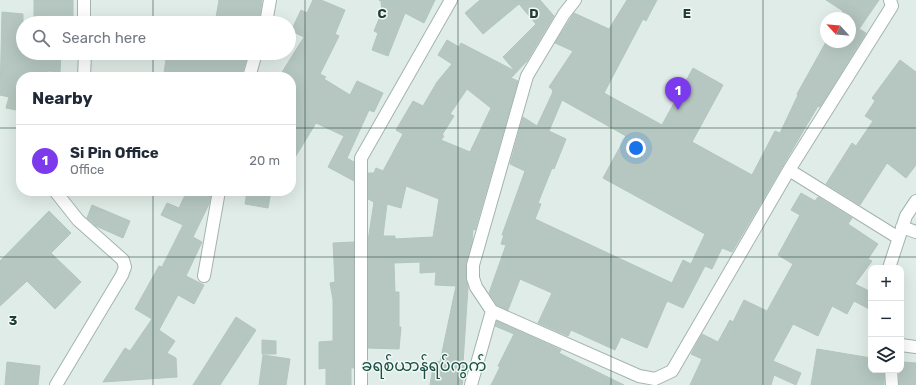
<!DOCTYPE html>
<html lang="en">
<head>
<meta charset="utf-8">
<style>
	:root { --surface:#fff; --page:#f2f2f3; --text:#1f2937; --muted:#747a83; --line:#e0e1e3; --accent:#7c3aed }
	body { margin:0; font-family:Rubik,"Noto Sans Myanmar",sans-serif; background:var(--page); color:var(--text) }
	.controls { position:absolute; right:12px; bottom:12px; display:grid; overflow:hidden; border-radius:8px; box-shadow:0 4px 16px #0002 }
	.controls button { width:36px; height:36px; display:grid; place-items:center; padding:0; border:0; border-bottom:1px solid var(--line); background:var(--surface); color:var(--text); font:20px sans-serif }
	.compass { position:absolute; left:820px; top:12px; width:36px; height:36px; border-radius:50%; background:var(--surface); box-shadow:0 4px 16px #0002; rotate:296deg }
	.you { position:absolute; left:636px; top:148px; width:14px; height:14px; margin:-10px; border:3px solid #fff; border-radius:50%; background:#1a73e8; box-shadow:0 0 0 6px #1a73e833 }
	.badge { display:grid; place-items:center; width:26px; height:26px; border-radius:50%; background:var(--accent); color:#fff; font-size:13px; font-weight:700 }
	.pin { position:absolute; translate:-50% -33px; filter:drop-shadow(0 1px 2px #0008) }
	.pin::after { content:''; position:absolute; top:21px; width:14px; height:12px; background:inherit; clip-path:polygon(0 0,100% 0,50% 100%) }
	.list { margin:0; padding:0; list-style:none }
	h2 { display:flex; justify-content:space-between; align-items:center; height:52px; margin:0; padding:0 16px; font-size:17px }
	h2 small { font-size:13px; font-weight:400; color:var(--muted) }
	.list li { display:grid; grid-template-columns:26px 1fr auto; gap:12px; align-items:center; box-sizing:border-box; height:72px; padding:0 16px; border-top:1px solid var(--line) }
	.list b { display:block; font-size:15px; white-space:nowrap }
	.list p { margin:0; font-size:13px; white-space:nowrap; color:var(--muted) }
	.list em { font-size:13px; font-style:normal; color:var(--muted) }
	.icon { flex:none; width:22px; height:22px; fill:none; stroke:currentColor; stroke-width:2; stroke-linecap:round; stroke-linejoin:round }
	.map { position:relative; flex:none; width:916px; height:385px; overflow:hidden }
	.search { position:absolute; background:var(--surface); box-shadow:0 4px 16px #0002; left:16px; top:16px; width:280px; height:44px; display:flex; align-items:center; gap:10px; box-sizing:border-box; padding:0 14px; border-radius:22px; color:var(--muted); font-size:15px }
	.panel { position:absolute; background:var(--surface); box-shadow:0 4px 16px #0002; left:16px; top:72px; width:280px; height:124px; border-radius:16px }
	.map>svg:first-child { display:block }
	.building { fill:#b5c7c0; stroke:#b2c6be; fill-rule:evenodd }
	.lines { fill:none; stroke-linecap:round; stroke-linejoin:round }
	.street-casing { stroke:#a3b4ae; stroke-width:14 }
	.street { stroke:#fff; stroke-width:12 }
	.grid { fill:none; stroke:#203e36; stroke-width:1; stroke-opacity:0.55 }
	.labels { text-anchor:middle; stroke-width:3; stroke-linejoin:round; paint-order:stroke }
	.quarter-label { font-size:16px; fill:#1a5144; stroke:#f1f8f5 }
	.grid-label { font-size:13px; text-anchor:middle; font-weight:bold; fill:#203e36; stroke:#f1f8f5; stroke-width:3; stroke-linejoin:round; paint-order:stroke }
</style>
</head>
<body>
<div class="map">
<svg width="916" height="385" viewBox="0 0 916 385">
	<rect width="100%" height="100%" fill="#e0ece7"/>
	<path class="building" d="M34,0h39v23h-39z
		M219,0h43l-3,23h-44z
		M313,0h8l24,10 -10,24 4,2 -19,38 6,3 -2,2 26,16 7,-14 26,12 -9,19 -5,-2 -22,48 7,4v19l-26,-14 16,-31 -28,-13 -25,41v-87h-12l25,-40 -13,-6 10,-21 6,3z
		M379,0h56l-11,23 -19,-10 -17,43 -16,-6 6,-17 -4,-2 8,-19 -1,-11z
		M480,0h60l14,16 -27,45 -16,17 7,3 -43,149 -2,-1 -1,14 -6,22v13l2,9 -5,76 2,3 -3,19h-32l4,-24 6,1 16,-76 -21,-1 1,-13 -16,1v-11l-26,1 1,29h4v35h2l-2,22 -31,-1v-107l6,-39 -6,-3v-26h6l2,-5 7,3 20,-37 -7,-4 17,-29 10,5 14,-24 15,-18 -14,-9 9,-15 12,7 2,-4 54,28 -12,-14 33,-33 -17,-20 -36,30 -18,-21zM467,89l24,19 -21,44 -29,-12 3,-4 -2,-1 12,-19 -4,-2zM406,186l33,13 -6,38 -38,2v-3h-12l4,-32 14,4z
		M627,0h30l-11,21 -3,-2 -39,74 58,32 31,-57 30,17 -31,57 60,33 23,-44 5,2 18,-38 -1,-1 29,-52h24v-24h-11l4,-7 -17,-11h53l-20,29 7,4 -46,74 -2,-1 -86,146 -10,-4 -10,21 -7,-3 -22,42 -16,-7 -20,47 -26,-11 -6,13 -44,-20 -3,6 -30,-13 14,-30 -32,-14 -12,31 -11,-5 -8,-12 17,-48 -5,-1 3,-9h-2l23,-64 -15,-7 13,-47 14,9 15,-32 1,-4 -4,-3 24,-36 -18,-8 19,-30 35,16zM562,100l64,36 -23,42 102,56 -14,30 -8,-4 -11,23 -137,-64 6,-15 -3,-1 14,-35 2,1 12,-30 -17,-8z
		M2,12l21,2v39h38l-1,19 -12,-1 -1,6h-26v34l-15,-3 3,-11 -9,-2z
		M167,53h81l-7,24h-45l-32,-4z
		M900,60l16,12v93l-10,13 -19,-15 -27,42 -34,-21 26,-41 4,3 17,-25 -8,-5 10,-15 -3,-3z
		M187,191h13l11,5 -2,8 -16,33 9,5 -16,34 18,9 -10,19 -16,-9 -19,35 16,11 -8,12 9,5 1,19 -74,5 22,-34 5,3 22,-32 -17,-10 24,-43 3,1 21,-42 -22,-10 6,-12 12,5z
		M247,191h24l-3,17 -23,-4z
		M801,193l14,8 3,-4 34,21 -4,6 30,20 -10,15 4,2 -17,23 16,8v18l-17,-9 -7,13 -15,-8 -14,30 -25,-12 -20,37 28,12 -5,12 -22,-10 -3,10h-81l12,-26 -11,-5 11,-20 16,8 12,-22 3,2 11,-22 23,11 26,-47 -15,-9 22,-40 -9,-5z
		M92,205l38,16 -7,17 -27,-12 -9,-8z
		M49,211l22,22 -20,20 30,29 -26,27 -28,-28 -27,25v-45z
		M354,242v126h-3v17h-25v-17l-7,1v-27l14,-1v-41l-3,-17 5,-1 -2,-39z
		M236,317l20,13 -36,55h-27z
		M497,321l64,29 -2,3 65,32h-133l9,-18 -2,-1 16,-32 -19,-8z
		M262,340l14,1v13h-14z
		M817,349l54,9v12h13v15h-73z
		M263,355l27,4 -4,26h-27z
		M7,362l33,4 -2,19h-33z
		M903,362l13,1v22h-17v-15h4z"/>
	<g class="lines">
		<g class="street-casing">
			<path id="street" d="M84,0v23
				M575,0l-11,14 -37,62 -54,189v13l3,9 16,24 147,65 16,3 17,-8 117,-201 103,-164 -2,-6
				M266,23l4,-23
				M84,77l1,-24
				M249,77l7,-24
				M789,170l108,67
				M55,191l23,29 45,40 2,7 -3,8 -66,110
				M902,227l14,5
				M889,268l17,-52 10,-15
				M204,276l15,-85
				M901,345l15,2
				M891,370l1,15
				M361,385v-227l90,-158
				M471,385l21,-74"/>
		</g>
		<use href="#street" class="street"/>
	</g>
	<path class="grid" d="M153,0v23M305,0v385M458,0v385M611,0v385M763,0v385M153,53v24M0,128h21M291,128h625M153,191v194M0,257h916"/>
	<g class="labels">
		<g class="quarter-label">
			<text x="424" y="371">ခရစ်ယာန်ရပ်ကွက်</text>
		</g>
	</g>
	<g class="grid-label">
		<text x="382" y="18">C</text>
		<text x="534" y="18">D</text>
		<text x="687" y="18">E</text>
		<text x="13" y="325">3</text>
	</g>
</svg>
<div class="controls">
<button>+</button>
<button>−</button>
<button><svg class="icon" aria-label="layers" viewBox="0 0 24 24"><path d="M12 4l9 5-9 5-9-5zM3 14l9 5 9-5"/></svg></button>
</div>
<svg class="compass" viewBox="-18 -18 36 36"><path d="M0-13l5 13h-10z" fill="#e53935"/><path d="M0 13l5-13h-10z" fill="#747a83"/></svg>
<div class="you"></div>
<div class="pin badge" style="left:678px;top:110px">1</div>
<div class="search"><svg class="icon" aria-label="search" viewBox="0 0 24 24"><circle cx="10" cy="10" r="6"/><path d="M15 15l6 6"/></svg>Search here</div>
<section class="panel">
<h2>Nearby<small></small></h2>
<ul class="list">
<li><span class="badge">1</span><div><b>Si Pin Office</b><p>Office</p></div><em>20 m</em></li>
</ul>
</section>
</div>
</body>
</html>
